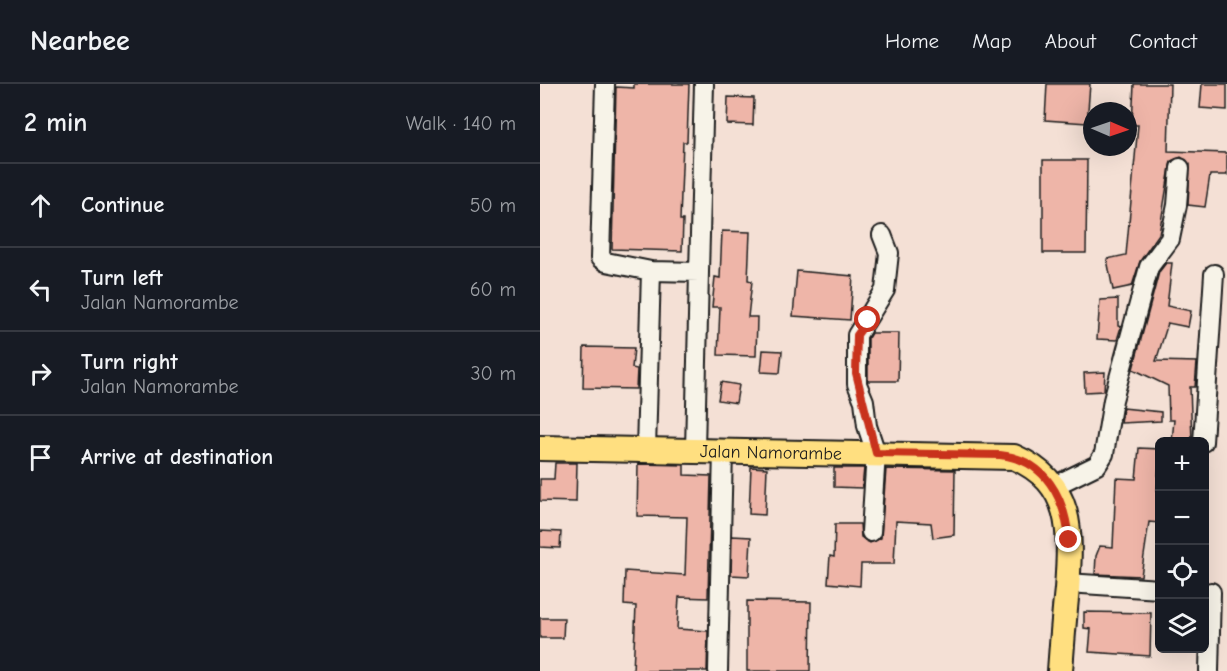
<!DOCTYPE html>
<html lang="en">
<head>
<meta charset="utf-8">
<style>
	:root { --surface:#171b24; --page:#242831; --text:#f1f3f6; --muted:#9ea1a6; --line:#363941 }
	body { margin:0; font-family:"Comic Neue",sans-serif; background:var(--page); color:var(--text) }
	.controls { position:absolute; right:18px; bottom:18px; display:grid; overflow:hidden; border-radius:9px; box-shadow:0 6px 24px #0002 }
	.controls button { width:54px; height:54px; display:grid; place-items:center; padding:0; border:0; border-bottom:2px solid var(--line); background:var(--surface); color:var(--text); font:30px sans-serif }
	.compass { position:absolute; left:543px; top:18px; width:54px; height:54px; border-radius:50%; background:var(--surface); box-shadow:0 6px 24px #0002; rotate:92deg }
	.stop { position:absolute; width:18px; height:18px; margin:-14px; border:4px solid #c8321e; border-radius:50%; background:#fff }
	.stop.end { background:#c8321e; border-color:#fff; box-shadow:0 2px 6px #0008 }
	.list { margin:0; padding:0; list-style:none }
	h2 { display:flex; justify-content:space-between; align-items:center; height:78px; margin:0; padding:0 24px; font-size:26px }
	h2 small { font-size:20px; font-weight:400; color:var(--muted) }
	.list li { display:grid; grid-template-columns:39px 1fr auto; gap:18px; align-items:center; box-sizing:border-box; height:84px; padding:0 24px; border-top:2px solid var(--line) }
	.list b { display:block; font-size:22px; white-space:nowrap }
	.list p { margin:0; font-size:20px; white-space:nowrap; color:var(--muted) }
	.list em { font-size:20px; font-style:normal; color:var(--muted) }
	.icon { flex:none; width:33px; height:33px; fill:none; stroke:currentColor; stroke-width:2; stroke-linecap:round; stroke-linejoin:round }
	.map { position:relative; flex:none; width:687px; height:587px; overflow:hidden }
	header { display:flex; align-items:center; gap:36px; box-sizing:border-box; height:84px; padding:0 30px; background:var(--surface); border-bottom:2px solid var(--line) }
	header strong { font-size:28px }
	nav { display:flex; gap:33px; margin-inline-start:auto; font-size:21px }
	main { display:flex }
	aside { flex:1; background:var(--surface) }
	.map>svg:first-child { display:block }
	.building { fill:#eeb5a8; stroke:#1c1c1c; stroke-width:1.5 }
	.lines { fill:none; stroke-linecap:round; stroke-linejoin:round }
	.minor-casing { stroke:#1c1c1c; stroke-width:22 }
	.major-casing { stroke:#1c1c1c; stroke-width:28 }
	.minor { stroke:#f7f3e8; stroke-width:18 }
	.major { stroke:#ffdf80; stroke-width:24 }
	.route { stroke:#c8321e; stroke-width:8 }
	.labels { text-anchor:middle; stroke-width:4.5; stroke-linejoin:round; paint-order:stroke }
	.street-label { font-size:18px; fill:#1c1c1c; stroke:#f7f3e8 }
</style>
</head>
<body>
<header>
<strong>Nearbee</strong>
<nav><a>Home</a><a>Map</a><a>About</a><a>Contact</a></nav>
</header>
<main>
<aside>
<h2>2 min<small>Walk · 140 m</small></h2>
<ul class="list">
<li><svg class="icon" aria-label="ahead" viewBox="0 0 24 24"><path d="M12 20V5M6 11l6-6 6 6"/></svg><div><b>Continue</b></div><em>50 m</em></li>
<li><svg class="icon" aria-label="left" viewBox="0 0 24 24"><path d="M17 20v-9H6M10 6l-5 5 5 5"/></svg><div><b>Turn left</b><p>Jalan Namorambe</p></div><em>60 m</em></li>
<li><svg class="icon" aria-label="right" viewBox="0 0 24 24"><path d="M7 20v-9h11M14 6l5 5-5 5"/></svg><div><b>Turn right</b><p>Jalan Namorambe</p></div><em>30 m</em></li>
<li><svg class="icon" aria-label="arrive" viewBox="0 0 24 24"><path d="M6 21V4h12l-3 4 3 4H6"/></svg><div><b>Arrive at destination</b></div></li>
</ul>
</aside>
<div class="map">
<svg width="687" height="587" viewBox="0 0 687 587">
	<rect width="100%" height="100%" fill="#f4e0d5"/>
	<filter id="ink" filterUnits="userSpaceOnUse"><feTurbulence type="fractalNoise" baseFrequency=".0167" numOctaves="2"/><feDisplacementMap in="SourceGraphic" scale="12" xChannelSelector="R" yChannelSelector="G"/><feConvolveMatrix kernelMatrix="1 2 1 2 8 2 1 2 1" color-interpolation-filters="sRGB"/></filter>
	<g filter="url(#ink)">
		<path class="building" d="M94,0h55l-2,58h-4l-3,78h3l-1,31 -70,-2 4,-162 18,1z
			M507,0h43l-3,39 -42,-3z
			M594,0h36l-2,67 59,2v22h-17l-5,32 -17,-2 2,-41 -9,-7 -10,4 -12,73 -19,27 -8,25 -19,4 -6,-31 19,-4 12,-130h-6z
			M662,0h25v26l-27,-2z
			M188,13l26,1 -1,27 -26,-1z
			M503,76h44l-1,93h-43z
			M182,147l28,1 -2,48 4,1 -4,36h9l-1,39 -38,-1 2,-48h-8l3,-30 5,1z
			M626,179h6l-5,43 24,5 -3,16 -20,-4 -12,38 41,1 -2,25h-5l2,54h-20l2,-21h-5l-1,-34 -35,-17 26,-97z
			M257,187l56,5 -3,44 -57,-4z
			M578,215v27l3,1 -4,13 -20,-1 3,-39z
			M331,249h28l-1,48h-30v-43z
			M44,263l50,1 -2,20 5,1 -1,20 -53,-1z
			M223,266l19,1 -2,22 -19,-1z
			M565,288l-1,19 -19,1 -1,-19z
			M181,298l18,3 -3,18 -18,-3z
			M583,324l38,4v9l-40,2z
			M599,364l21,1 -3,45h3v29l-11,-1 -8,54 -46,-2 1,-18 4,-10 13,1 3,-69 20,1z
			M15,379h22l-1,39 -36,-1v-22h14z
			M98,380l46,1v10l27,1 -3,122 -29,-1 -2,32 31,2 -1,40h-74l3,-65 -12,-1 1,-34 60,4 2,-58 -50,-1z
			M211,383l16,1 -2,47 -16,-1z
			M294,384h30l-2,20 -28,-1z
			M346,385l69,1 -1,65 -21,3 -2,-15 -35,-2 -2,43h-33l-1,22 -32,-3 2,-27 4,1 1,-33h25l1,13 9,6 11,-5z
			M0,447l21,1 -1,16 -20,-1z
			M192,452l19,1 -2,39 -18,-1z
			M207,517l64,1 -1,69h-63z
			M544,528l67,1 -1,43 -61,-4 2,-23 -7,-1z
			M0,534h24l-1,20h-23z"/>
		<g class="lines">
			<g class="minor-casing">
				<path id="minor" d="M65,0l-5,174 6,4 45,9 48,1 5,-188
					M663,358l11,-168
					M106,365l5,-178
					M155,366l4,-178
					M514,402l43,-21 7,-11 9,-54 36,-133 21,-28 7,-34 3,-37
					M331,448l5,-79 -9,-27 -3,-25 -7,-17v-49l28,-45 4,-37 -7,-18
					M527,499l93,6
					M178,587l5,-221
					M669,587l2,-79"/>
			</g>
			<g class="major-casing">
				<g id="major">
					<path id="s1" d="M0,364l474,9c60,26 57,75 53,132 -3,27 -5,55 -7,82"/>
				</g>
			</g>
			<use href="#minor" class="minor"/>
			<use href="#major" class="major"/>
		</g>
	</g>
	<g class="lines" filter="url(#ink)">
		<path class="route" d="M328,236l-11,15 -1,38 20,80 124,2c46,5 65,43 69,85"/>
	</g>
	<g class="labels">
		<g class="street-label">
			<text dy="6" stroke="none"><textPath href="#s1" startOffset="231">Jalan Namorambe</textPath></text>
		</g>
	</g>
</svg>
<div class="controls">
<button>+</button>
<button>−</button>
<button><svg class="icon" aria-label="locate" viewBox="0 0 24 24"><circle cx="12" cy="12" r="6"/><path d="M12 2v4M12 18v4M2 12h4M18 12h4"/></svg></button>
<button><svg class="icon" aria-label="layers" viewBox="0 0 24 24"><path d="M12 4l9 5-9 5-9-5zM3 14l9 5 9-5"/></svg></button>
</div>
<svg class="compass" viewBox="-18 -18 36 36"><path d="M0-13l5 13h-10z" fill="#e53935"/><path d="M0 13l5-13h-10z" fill="#9ea1a6"/></svg>
<div class="stop" style="left:328px;top:236px"></div>
<div class="stop end" style="left:529px;top:456px"></div>
</div>
</main>
</body>
</html>
